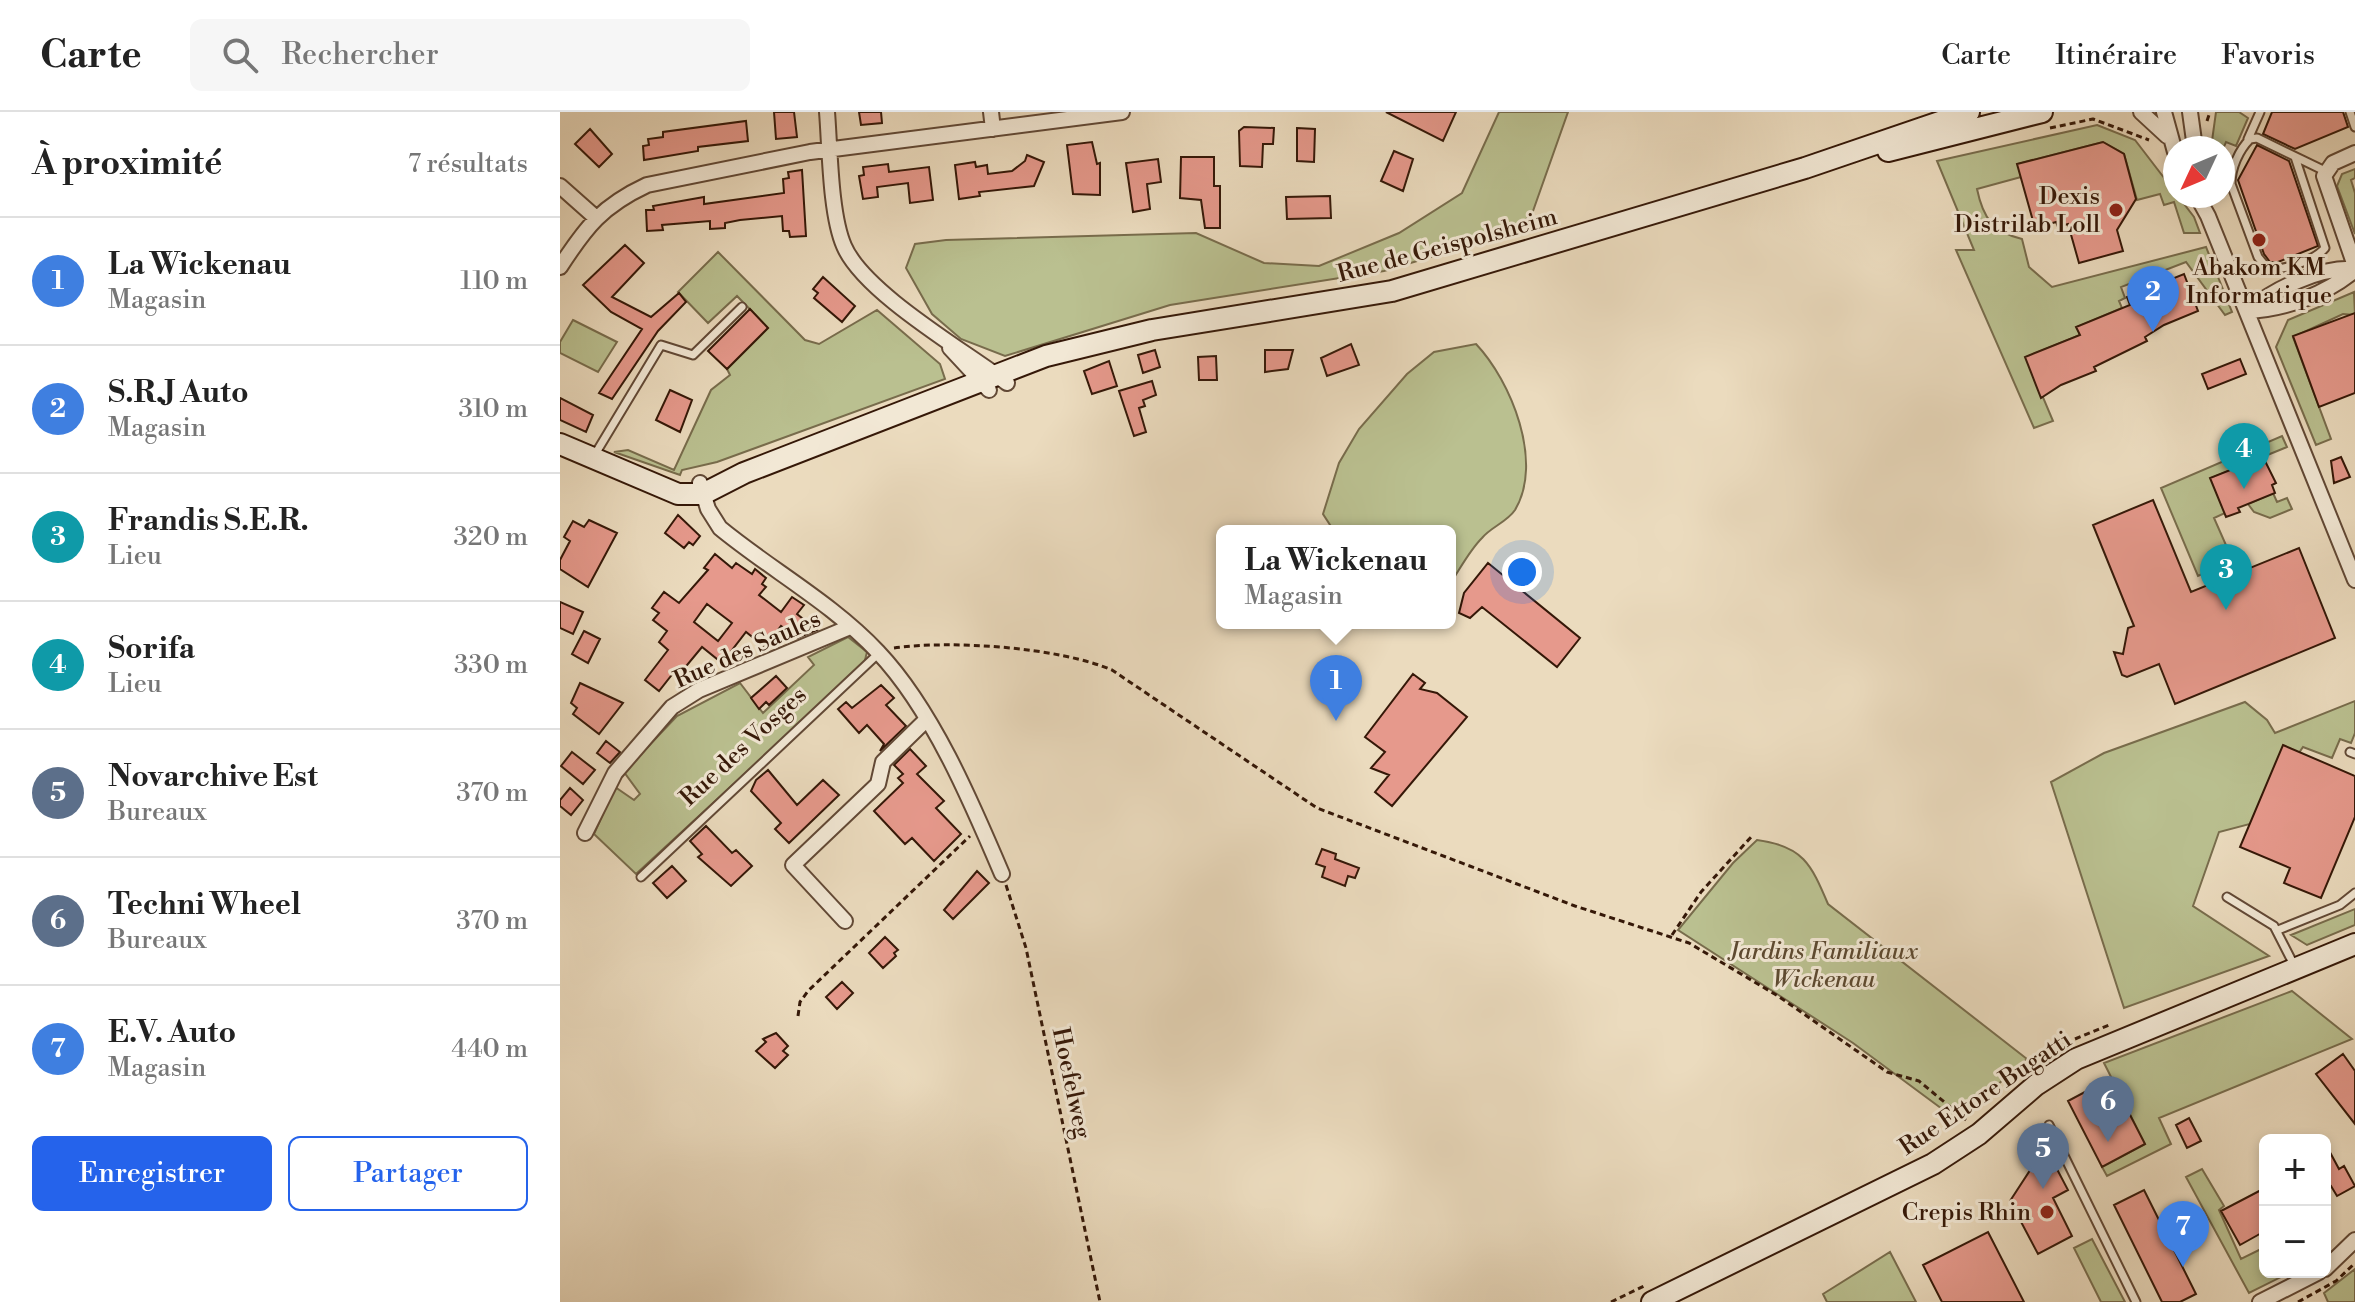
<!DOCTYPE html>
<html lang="fr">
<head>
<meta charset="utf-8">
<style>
	:root { --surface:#fff; --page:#f6f6f6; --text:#222; --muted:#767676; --line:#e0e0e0; --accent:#2563eb }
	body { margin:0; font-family:"Libre Bodoni",serif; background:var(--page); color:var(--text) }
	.controls { position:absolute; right:24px; bottom:24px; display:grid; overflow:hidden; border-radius:12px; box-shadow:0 4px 12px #0003 }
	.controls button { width:72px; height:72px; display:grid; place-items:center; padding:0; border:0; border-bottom:2px solid var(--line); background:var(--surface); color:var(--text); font:40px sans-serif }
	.compass { position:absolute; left:1603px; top:24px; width:72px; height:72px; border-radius:50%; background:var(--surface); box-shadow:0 4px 12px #0003; rotate:226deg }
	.you { position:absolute; left:962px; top:460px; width:28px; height:28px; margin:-20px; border:6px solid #fff; border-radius:50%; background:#1a73e8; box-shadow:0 0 0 12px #1a73e833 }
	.badge { display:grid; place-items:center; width:52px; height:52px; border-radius:50%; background:var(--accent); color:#fff; font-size:26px; font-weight:700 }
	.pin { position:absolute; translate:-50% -66px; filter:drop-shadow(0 2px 4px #0008) }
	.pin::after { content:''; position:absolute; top:42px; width:28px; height:24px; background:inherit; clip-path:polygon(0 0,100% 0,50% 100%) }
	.popup { position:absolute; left:656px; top:413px; width:240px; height:104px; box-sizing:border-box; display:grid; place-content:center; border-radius:12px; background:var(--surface); filter:drop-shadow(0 2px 6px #0005); font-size:26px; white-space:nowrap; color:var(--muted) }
	.popup b { font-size:30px; color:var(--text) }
	.popup::after { content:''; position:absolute; left:50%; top:100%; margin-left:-16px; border:16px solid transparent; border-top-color:var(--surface) }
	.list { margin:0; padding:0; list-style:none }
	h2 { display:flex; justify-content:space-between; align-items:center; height:104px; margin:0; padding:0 32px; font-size:34px }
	h2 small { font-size:26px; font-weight:400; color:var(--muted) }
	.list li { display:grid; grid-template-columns:52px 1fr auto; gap:24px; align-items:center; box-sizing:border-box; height:128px; padding:0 32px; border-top:2px solid var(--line) }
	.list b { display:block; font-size:30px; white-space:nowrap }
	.list p { margin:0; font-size:26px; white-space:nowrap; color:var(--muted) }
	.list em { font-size:26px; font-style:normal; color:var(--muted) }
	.actions { display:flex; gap:16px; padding:24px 32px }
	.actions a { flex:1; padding:18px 0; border:2px solid var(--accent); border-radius:12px; text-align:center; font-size:28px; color:var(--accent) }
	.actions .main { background:var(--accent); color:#fff }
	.icon { flex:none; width:44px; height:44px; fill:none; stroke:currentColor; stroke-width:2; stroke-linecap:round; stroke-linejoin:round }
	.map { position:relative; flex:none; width:1795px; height:1190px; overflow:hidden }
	header { display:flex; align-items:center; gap:48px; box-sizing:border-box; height:112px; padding:0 40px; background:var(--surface); border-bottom:2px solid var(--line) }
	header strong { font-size:38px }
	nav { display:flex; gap:44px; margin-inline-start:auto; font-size:28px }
	.search { width:560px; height:72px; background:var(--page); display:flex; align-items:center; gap:20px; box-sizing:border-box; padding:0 28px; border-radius:12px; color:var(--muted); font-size:30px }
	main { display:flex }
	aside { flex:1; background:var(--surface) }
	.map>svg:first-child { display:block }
	.green { fill:#bac090; stroke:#786c4c; stroke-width:2 }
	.building { fill:#e6998c; stroke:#351808; stroke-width:2; fill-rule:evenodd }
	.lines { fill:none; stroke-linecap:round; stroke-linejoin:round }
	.lane-casing { stroke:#624936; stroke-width:11 }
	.street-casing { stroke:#624936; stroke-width:18 }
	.secondary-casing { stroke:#351808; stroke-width:24 }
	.path { stroke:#351808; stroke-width:3; stroke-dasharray:6 4; stroke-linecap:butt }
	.lane { stroke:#f2e8d5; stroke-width:7 }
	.street { stroke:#f2e8d5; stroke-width:14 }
	.secondary { stroke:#f2e8d5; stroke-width:20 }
	.poi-dot { fill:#8f2418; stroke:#f2e8d5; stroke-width:3 }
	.labels { text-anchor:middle; stroke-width:6; stroke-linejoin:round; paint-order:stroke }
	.poi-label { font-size:24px; fill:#351808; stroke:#f2e8d5; text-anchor:end }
	.street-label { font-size:24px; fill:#351808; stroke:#f2e8d5 }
	.park-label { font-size:24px; font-style:italic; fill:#5d4a31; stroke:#f2e8d5 }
</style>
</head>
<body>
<header>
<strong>Carte</strong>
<div class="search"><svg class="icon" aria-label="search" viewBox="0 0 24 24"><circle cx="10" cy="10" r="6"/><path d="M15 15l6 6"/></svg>Rechercher</div>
<nav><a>Carte</a><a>Itinéraire</a><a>Favoris</a></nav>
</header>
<main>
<aside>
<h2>À proximité<small>7 résultats</small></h2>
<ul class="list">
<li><span class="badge" style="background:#3f7fe0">1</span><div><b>La Wickenau</b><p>Magasin</p></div><em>110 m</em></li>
<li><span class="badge" style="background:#3f7fe0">2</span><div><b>S.R.J Auto</b><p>Magasin</p></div><em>310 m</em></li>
<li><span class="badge" style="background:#0f9aa8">3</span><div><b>Frandis S.E.R.</b><p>Lieu</p></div><em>320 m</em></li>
<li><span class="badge" style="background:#0f9aa8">4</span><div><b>Sorifa</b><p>Lieu</p></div><em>330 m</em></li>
<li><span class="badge" style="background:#5c6f8a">5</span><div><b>Novarchive Est</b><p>Bureaux</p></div><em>370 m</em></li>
<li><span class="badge" style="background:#5c6f8a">6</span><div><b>Techni Wheel</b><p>Bureaux</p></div><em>370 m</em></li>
<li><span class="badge" style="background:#3f7fe0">7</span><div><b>E.V. Auto</b><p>Magasin</p></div><em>440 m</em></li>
</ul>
<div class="actions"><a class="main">Enregistrer</a><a>Partager</a></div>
</aside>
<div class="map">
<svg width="1795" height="1190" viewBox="0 0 1795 1190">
	<rect width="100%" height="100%" fill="#ebdbbe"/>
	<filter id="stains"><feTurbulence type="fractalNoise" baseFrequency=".0025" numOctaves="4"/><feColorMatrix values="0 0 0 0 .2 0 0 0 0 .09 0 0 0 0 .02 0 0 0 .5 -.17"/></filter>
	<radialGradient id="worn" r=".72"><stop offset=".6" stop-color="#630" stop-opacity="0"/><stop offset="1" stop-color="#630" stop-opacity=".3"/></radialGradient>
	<path class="green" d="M939,0h69l-35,99 -16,20 -133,40 -214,34 -165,51 -44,-17 -29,-25 -26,-46 9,-24 31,-4 250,-7 68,30 55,3 80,-33 63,-40z
		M1656,0h23l9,6 -12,28 -10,-4 -3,7 -12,-1z
		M1537,13l38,15 59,77 6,16h-16l-10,-31 -10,3 -4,-11 -23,6 -13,-46 -21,-12 -85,22 3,13 -44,12c6,29 16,43 45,50l7,28 23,20 154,-40 26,65 -7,3 -39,-53 -65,25 4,11 -6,3 3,7 -45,19 3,8 -54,22 27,64 -19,7 -78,-178h18l-37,-89z
		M1795,57v9l-4,2 4,13v41l-18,-48 5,-12z
		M158,140l87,88 14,4 58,-34 63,54 5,15 -228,83 -35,8 -2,5 -66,-23 14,-2 46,20 37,-80 19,-15 -3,-6 41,-41 -31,-32 -29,27 -30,-31z
		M1794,180l1,23 -12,-1 -50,23 38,102 -15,6 -40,-98 12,-27z
		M13,208l44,22 -19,30 -38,-19v-11z
		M916,232c35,37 68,118 39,166 -8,12 -24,17 -33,28 -13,13 -22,31 -32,46v-53h-116l-11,-17 16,-51 20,-34 48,-55 27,-22z
		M1722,324l5,11 -76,31 14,35 -11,5 19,43 -35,15 -37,-88z
		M1713,381l4,9 10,-4 5,11 -22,9 -16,-6 -6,-8z
		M288,525l19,15 -3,12 -228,210 -42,-40 21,-47 19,13 6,-6 -16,-22 53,-56 63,-33 23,30 51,-48 -6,-8z
		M1795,589v32l-4,10 -11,-4 -8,19 -29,-11 -53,77 -31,8 -26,74 76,50 -145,52 -73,-226 53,-29 141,-51 22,18 8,13z
		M1197,728c46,6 54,24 71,64l199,155 -70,61 -104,-77 -175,-113 55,-67z
		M1795,797v16l-48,20 -16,-10z
		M1732,879l60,48 -193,79 12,26 -64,32 -5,-9 43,-23 -41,-81z
		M1642,1057l22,37 -5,4 22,49 20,-10 4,23h26l-42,21 -63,-116z
		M1532,1127l33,63h-24l-27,-54z
		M1330,1140l26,50h-89l-4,-8z
		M1795,1157v33h-27l-4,-9z"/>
	<path class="building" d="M214,0h20l3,25 -21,2z
		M299,0h22l1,11 -21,2z
		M826,0h70l-13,29z
		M1712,0h71l5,15 -53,22 -32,-15z
		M186,9l2,20 -50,6v4l-54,9 -1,-14 6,-1 -1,-6 15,-2v-5z
		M684,15l30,1 -1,16h-10l-1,23 -22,-1 -1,-35z
		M737,16l18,1 -1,33 -17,-1z
		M30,17l22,25 -13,13 -24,-23z
		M532,30l5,22 3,-1v32l-27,-1 -6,-49z
		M1543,30l21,12 12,45 -19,31 6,21 -44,12 -11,-39 -10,3 -2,-5 -21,6 -18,-64z
		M1697,33l32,16 29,85 -40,16h-8l-6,-8 -26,-74z
		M834,39l19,8 -10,32 -22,-10z
		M467,43l17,7 -10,24 -55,6 1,4 -21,3 -4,-34 20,-3 1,5 11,-2 1,9 24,-3 13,-10z
		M621,45h33v29h6v42h-15l-4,-28 -21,-2z
		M598,47l3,23 -14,2 3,25 -17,3 -7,-49z
		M328,52l1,8 40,-5 4,33 -23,3 -2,-20 -31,4 1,10 -15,2 -4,-23 5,-1 -1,-8z
		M242,58l4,66 -16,1 -1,-6h-6l-1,-15 -42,4 -15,3v5l-15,1v-8l-48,4 1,5 -16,1 -1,-21h8l-1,-4 51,-9v7l80,-11 -1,-14 6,-1 -1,-6z
		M770,84l1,22 -44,1 -1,-22z
		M65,133l19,18 -32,34 39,20 28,-24 7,9 -28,29 -46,68 -13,-6 43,-64 -31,-17 -28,-27z
		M1624,162l14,37 -34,14 -19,12 2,4 -53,26 2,4 -35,14 -20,13 -16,-41 55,-22 -4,-8 54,-22 -3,-8z
		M263,165l32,29 -13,16 -28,-24 4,-5 -5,-4z
		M190,197l18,19 -41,41 -19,-18z
		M1795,201v80l-36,14 -26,-71z
		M791,232l8,21 -32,11 -6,-18z
		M595,238l5,17 -17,6 -5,-18z
		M705,238h28l-5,19 -23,3z
		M656,244l1,24h-18l-1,-23z
		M1680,247l6,15 -38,15 -6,-15z
		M549,249l8,25 -25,8 -8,-23z
		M592,269l4,14 -13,5 2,6 -6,2 7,24 -12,4 -15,-45z
		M110,278l22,10 -12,32 -24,-12z
		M0,286l33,17 -7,17 -26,-12z
		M1703,345l13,26 -4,2 3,8 -37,15 2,4 -14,5 -16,-39z
		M1781,345l9,20 -16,6 -3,-22z
		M1593,388l38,92 108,-44 36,90 -160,66 -16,-40 -32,13 -5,-2 -8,-23 9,2 5,-26 6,-2 -41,-101z
		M118,403l22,21 -7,9 -4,-3 -5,6 -19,-15z
		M29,408l28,13 -29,54 -28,-18v-9l10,-19 -6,-4 9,-16 11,6z
		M155,442l17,14 4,-5 16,11 3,-5 11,9 -4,6 4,3 -7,8 22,17 11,-15 12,8 -7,9 20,16 -20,8 -16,-12 -16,21 -19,-15 -24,31 -20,-16 -19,23 -5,-3 -19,24 -14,-11 23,-30 -9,-8 8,-11 -14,-11 6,-7 -7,-5 12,-16 15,11 29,-33 -4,-2zM147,492l25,19 -14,18 -24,-19z
		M928,451l92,75 -23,29 -75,-60 -12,11 -11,-5 5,-20z
		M0,490l23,10 -10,22 -13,-6z
		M24,519l16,8 -12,24 -16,-9z
		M853,562l12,9 -5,6 17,4 30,24 -75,89 -17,-14 14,-17 -18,-7 14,-16 -20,-15z
		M216,564l11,12 -18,17 -3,-3 -7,7 -8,-11z
		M20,571l43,20 -24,31 -26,-20 4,-6 -6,-5z
		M321,573l13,13 -8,7 20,21 -26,25 4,-7 -17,-19 -8,8 -21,-24 8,-7 6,6z
		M46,629l14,11 -10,11 -13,-10z
		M1723,633l72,31v41l-34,81 -37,-15 6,-15 -50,-21z
		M350,637l16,17 -9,8 27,27 -8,7 25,26 -27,27 -22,-23 -7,6 -31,-33 29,-28 -5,-5 5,-4 -9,-9z
		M12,640l23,18 -12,14 -22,-18z
		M208,658l29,35 26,-25 16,15 -50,48 -14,-14 6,-6 -30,-32 5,-11z
		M10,676l13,12 -12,15 -11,-9v-6z
		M146,714l26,27 4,-3 16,16 -21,20 -33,-29 4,-3 -12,-13z
		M762,737l14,5 -1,5 24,9 -4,10 -7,-2 -3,10 -23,-9 3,-10 -9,-3z
		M112,754l14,15 -19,17 -14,-15z
		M417,759l12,12 -36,36 -9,-9z
		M325,825l13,13 -4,3 2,3 -13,12 -14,-15z
		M282,870l11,11 -16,16 -11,-12z
		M216,921l12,13 -5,5 5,4 -13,13 -19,-17 10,-9 -3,-3z
		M1783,942l12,17v53l-39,-50z
		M1551,966l34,66 -43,23 -34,-66z
		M1629,1006l12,23 -14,7 -11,-23z
		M1765,1031l14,26 5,-3 11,20 -18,10 -6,-10 -6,3z
		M1489,1042l19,36 -15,8 19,38 -34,18 -28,-53 26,-40z
		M1705,1076v43l-25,14 -19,-34z
		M1584,1078l52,104 -16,8h-18l-48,-97z
		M1428,1120l36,70h-82l-19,-37z"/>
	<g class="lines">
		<g class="lane-casing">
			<path id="lane" d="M1790,0l5,15
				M1688,27l12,-27
				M1735,45l30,91c-10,12 -43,24 -58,20l-9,-11 -27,-73c0,-16 8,-34 19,-45l7,-1 68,33
				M34,344l67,-111 32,10 49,-48
				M1790,640l5,2
				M81,765l238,-224
				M1667,785l47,29 21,41
				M1718,818l62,-25 15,-12
				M1489,1013l87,177"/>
		</g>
		<g class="street-casing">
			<path id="street" d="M267,0c3,36 3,102 17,134 20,47 121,105 163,137
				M431,0l2,17
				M1581,0l26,24
				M1604,0l11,40
				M1630,0l5,36
				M1795,41l-22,10 -9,13 31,90
				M0,74l35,31
				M1637,84l11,20 147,364
				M0,155c26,-40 42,-61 87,-82l163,-33 312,-40
				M1687,199c28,-22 71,-44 108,-42
				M1687,199c39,-2 78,-16 108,-41
				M390,236l39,42
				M140,371l8,26 12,19c51,42 112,75 158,124 54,57 93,149 124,222
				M25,721l30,-60 57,-66 27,-17 151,-63
				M285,809l-52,-56 85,-81 5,-22 42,-41
				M1765,1157l30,-29
				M1700,1190l59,-30"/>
		</g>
		<g class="secondary-casing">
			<path id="secondary" d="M1328,39l154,-39
				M0,332l118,50h25l41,-21 302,-117 106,-26 240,-39 413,-123 164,-56
				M1092,1190l281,-138 46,-30 57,-49 40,-26 279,-115"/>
		</g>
		<path class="path" d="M1647,9l3,-9
			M1490,16l43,-9 56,21
			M334,536c57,-8 164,-1 218,22l205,138 258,98 114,37 89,53 109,76 32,9 47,39
			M446,773l20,63 74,354
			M1112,823l29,-43 51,-56
			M238,904l2,-14 8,-11 162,-155
			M1515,927l34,-14
			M1474,952l34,-22
			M1051,1190l33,-16
			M1738,1190l38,-21 19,-18"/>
		<use href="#lane" class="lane"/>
		<use href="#street" class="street"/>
		<use href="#secondary" class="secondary"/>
	</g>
	<g class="poi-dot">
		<circle cx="1556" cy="98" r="8"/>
		<circle cx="1699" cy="128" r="8"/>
		<circle cx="1487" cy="1100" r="8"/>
	</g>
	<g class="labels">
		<g class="poi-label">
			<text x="1540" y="92">Dexis<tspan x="1540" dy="28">Distrilab Loll</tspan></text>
			<text x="1699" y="163" text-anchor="middle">Abakom KM<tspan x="1699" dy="28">Informatique</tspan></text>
			<text x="1471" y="1108">Crepis Rhin</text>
		</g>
		<g class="street-label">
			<text transform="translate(887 133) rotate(-15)" y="8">Rue de Geispolsheim</text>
			<text transform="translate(187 537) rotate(-24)" y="8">Rue des Saules</text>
			<text transform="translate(183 634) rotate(-43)" y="8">Rue des Vosges</text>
			<text transform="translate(512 971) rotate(78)" y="8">Hoefelweg</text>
			<text transform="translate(1425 981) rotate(-34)" y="8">Rue Ettore Bugatti</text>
		</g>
		<g class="park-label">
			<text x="1264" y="847">Jardins Familiaux<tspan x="1264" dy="28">Wickenau</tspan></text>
		</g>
	</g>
	<rect width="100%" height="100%" filter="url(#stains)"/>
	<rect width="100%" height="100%" fill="url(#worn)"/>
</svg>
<div class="controls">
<button>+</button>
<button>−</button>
</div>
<svg class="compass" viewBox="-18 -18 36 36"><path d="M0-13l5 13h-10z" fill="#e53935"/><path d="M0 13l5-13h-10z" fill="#767676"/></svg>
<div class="you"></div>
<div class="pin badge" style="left:776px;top:609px;background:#3f7fe0">1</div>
<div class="popup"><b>La Wickenau</b>Magasin</div>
<div class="pin badge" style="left:1593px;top:220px;background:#3f7fe0">2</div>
<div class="pin badge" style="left:1666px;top:498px;background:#0f9aa8">3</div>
<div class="pin badge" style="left:1684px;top:377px;background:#0f9aa8">4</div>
<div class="pin badge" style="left:1483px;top:1077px;background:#5c6f8a">5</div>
<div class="pin badge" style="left:1548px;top:1030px;background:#5c6f8a">6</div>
<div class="pin badge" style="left:1623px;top:1155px;background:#3f7fe0">7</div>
</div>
</main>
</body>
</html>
